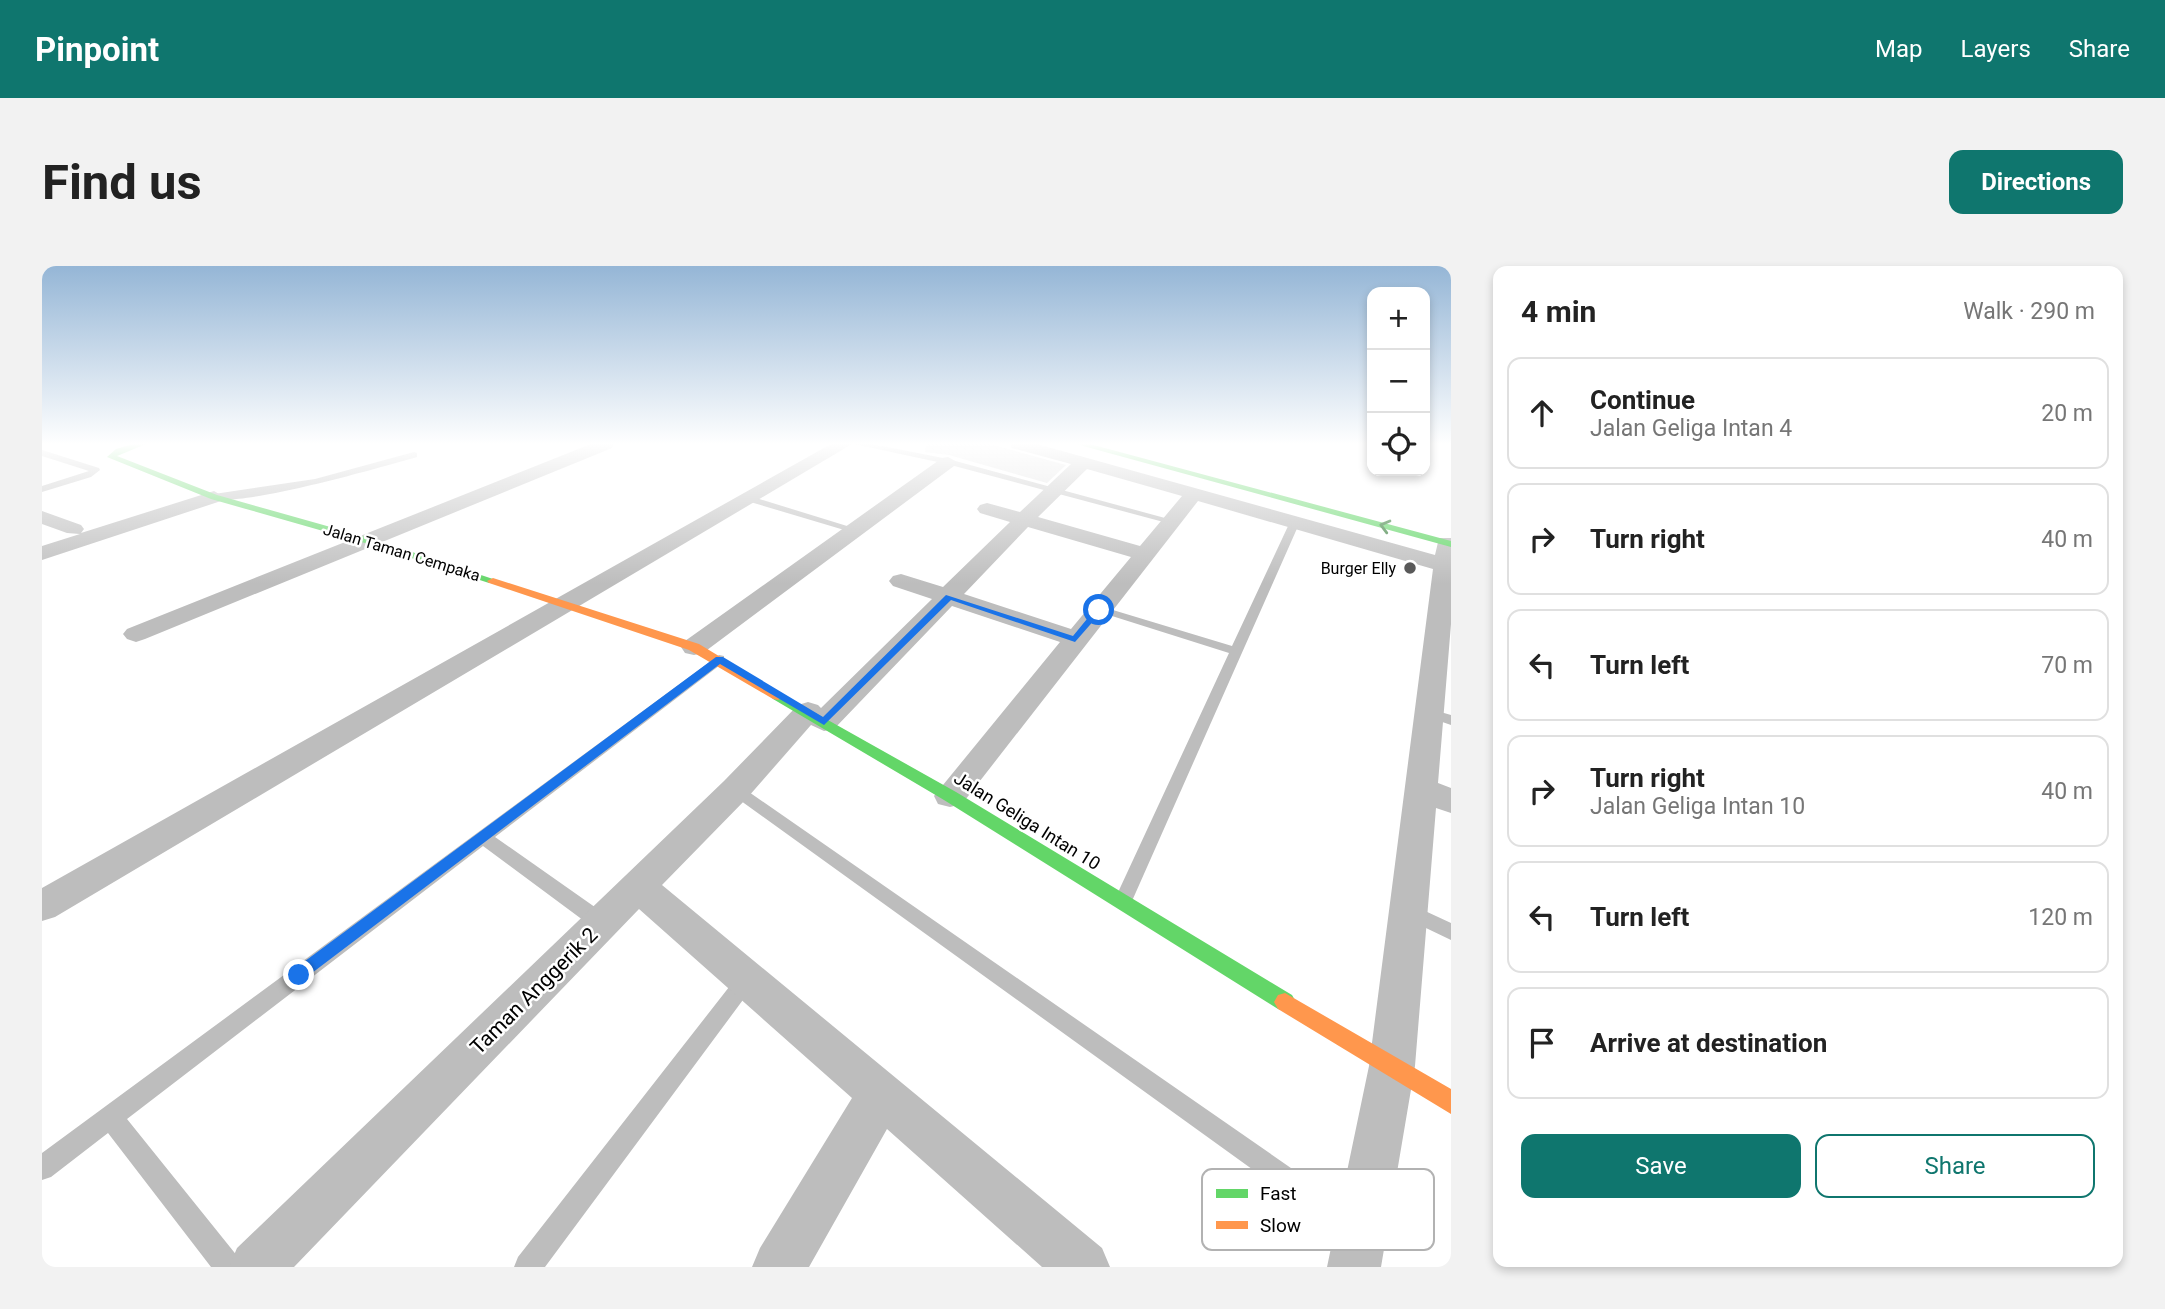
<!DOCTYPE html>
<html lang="en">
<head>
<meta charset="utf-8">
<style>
	:root { --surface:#fff; --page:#f2f2f2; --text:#222; --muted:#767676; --line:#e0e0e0; --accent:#0f766e }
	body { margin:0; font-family:Roboto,sans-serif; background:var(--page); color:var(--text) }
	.controls { position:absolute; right:21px; top:21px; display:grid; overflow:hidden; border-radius:14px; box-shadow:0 4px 10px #0003 }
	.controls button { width:63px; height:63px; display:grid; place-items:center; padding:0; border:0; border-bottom:2px solid var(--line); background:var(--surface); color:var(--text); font:35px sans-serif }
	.stop { position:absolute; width:21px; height:21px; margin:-16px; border:5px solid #1a73e8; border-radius:50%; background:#fff }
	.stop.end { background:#1a73e8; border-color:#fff; box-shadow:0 2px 7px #0008 }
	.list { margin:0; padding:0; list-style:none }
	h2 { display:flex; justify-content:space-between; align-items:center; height:91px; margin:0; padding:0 28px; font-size:30px }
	h2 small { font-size:23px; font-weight:400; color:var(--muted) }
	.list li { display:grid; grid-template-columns:46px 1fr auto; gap:21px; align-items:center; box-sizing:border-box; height:112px; margin:0 14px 14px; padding:0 14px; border:2px solid var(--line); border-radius:14px }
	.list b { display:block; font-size:26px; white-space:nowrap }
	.list p { margin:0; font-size:23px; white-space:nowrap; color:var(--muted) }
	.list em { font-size:23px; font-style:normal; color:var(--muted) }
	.actions { display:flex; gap:14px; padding:21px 28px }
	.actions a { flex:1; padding:16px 0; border:2px solid var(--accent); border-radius:14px; text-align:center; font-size:24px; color:var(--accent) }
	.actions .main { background:var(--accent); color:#fff }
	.icon { flex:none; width:38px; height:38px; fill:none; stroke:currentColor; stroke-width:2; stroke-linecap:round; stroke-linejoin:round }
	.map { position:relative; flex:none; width:1409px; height:1001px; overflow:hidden; border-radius:14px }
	header { display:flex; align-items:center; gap:42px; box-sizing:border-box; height:98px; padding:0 35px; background:var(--accent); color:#fff }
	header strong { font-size:33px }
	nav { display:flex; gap:38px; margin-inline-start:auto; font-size:24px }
	.intro { display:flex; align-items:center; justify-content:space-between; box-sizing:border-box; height:168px; padding:0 42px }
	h1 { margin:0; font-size:49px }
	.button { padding:18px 32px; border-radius:14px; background:var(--accent); color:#fff; font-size:24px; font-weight:700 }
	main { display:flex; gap:42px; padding:0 42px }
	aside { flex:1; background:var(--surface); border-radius:14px; box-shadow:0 4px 10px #0003 }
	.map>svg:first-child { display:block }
	.building { fill:#dcdcdc }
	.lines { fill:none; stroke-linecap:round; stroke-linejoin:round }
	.lane { fill:#bdbdbd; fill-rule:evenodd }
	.street { fill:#bdbdbd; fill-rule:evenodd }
	.fast { fill:#63d668; fill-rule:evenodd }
	.slow { fill:#ff974d; fill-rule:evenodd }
	.oneway { stroke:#3b803e }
	.route { fill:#1a73e8 }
	.poi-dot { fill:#595959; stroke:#fff; stroke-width:2.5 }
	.labels { text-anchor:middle; stroke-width:5; stroke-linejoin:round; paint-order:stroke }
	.far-street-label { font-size:16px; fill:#000; stroke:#fff }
	.far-poi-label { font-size:16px; fill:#000; stroke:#fff; text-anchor:end }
	.street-label { font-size:18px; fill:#000; stroke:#fff }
	.near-street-label { font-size:21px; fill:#000; stroke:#fff }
	.key { fill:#fff; stroke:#b2b2b2; stroke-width:2 }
	.key-label { font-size:19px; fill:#000 }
</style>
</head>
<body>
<header>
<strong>Pinpoint</strong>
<nav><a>Map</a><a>Layers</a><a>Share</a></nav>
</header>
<div class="intro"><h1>Find us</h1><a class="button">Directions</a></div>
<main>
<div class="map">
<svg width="1409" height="1001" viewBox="0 0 1409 1001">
	<rect width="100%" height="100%" fill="#fff"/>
	<path class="building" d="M884,178h64l76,21 -19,18 -98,-28 -24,-3z"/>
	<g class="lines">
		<path class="lane" d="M812,178h18l76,15 228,62 -5,3 -224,-60z
			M0,184l57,18 1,2 -9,7 -49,15v-6l47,-15 -47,-15z
			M372,186l3,1v4c-32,9 -186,54 -208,40l5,-3 101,-15z
			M705,231h6l107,33 -9,2 -104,-31z
			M1252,255l5,3 -167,377 -2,5 -7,3 -7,-3 -2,-5 115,-248 -136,-43 2,-3h8l129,39 57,-122z
			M677,389l5,1v6l-229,175 114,80 3,6 -3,6 -7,2 -7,-2 -112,-83 -356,273 111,138 4,10h-31l-103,-134 -57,44 -9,3v-27z
			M1388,443l21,6v10l-26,-9 -2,-3 2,-3z
			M694,517l627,435 4,9 -4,9 -9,4 -9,-4 -615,-443 -2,-4z
			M1368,638l41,19v17l-48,-23 -3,-5 3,-5z
			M705,704l7,3 3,6 -3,6 -209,282h-31l4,-10 222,-284z"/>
		<path class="street" d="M549,178h23l-2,4 -467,191 -9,3 -9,-3 -4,-5 4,-5z
			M789,178h21l-797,473 -13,4v-33z
			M968,178h27l398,111 4,-17h12v86l-13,159 13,5v25l-15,-5 -21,258 -34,201h-54l42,-201 64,-497 -235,-68 -236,303 -12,3 -12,-3 -4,-8 126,-154 -108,-36 -118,123 -10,2 -13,-6 -63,72 -86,88 440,363 8,19h-68l-155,-138 -78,138h-57l8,-19 92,-150 -213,-189 -345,358h-65l8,-19 487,-467 74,-76 10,-3 10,3 3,3 111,-109 -39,-13 -4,-5 4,-5 8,-2 42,13 67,-65 -30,-9 -3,-4 3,-4 7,-2 33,9 51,-48 -59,-16zM1045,203l95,27 -42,50 -102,-29zM986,261l103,30 -60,72 -107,-35z
			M906,191l9,5 -3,4 -251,187 -9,2 -9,-2 -4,-6 4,-6 257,-183z
			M172,225l10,6 -3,4 -179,59v-14l38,-12 -13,-1 -25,-9v-13l39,14 3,4 -3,4z"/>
		<path class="fast" d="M91,178h13l-29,12 100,39 156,44 126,42 -10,2 -124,-40 -154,-44 -104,-42 9,-8z
			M1034,178h14l361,97v6z
			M736,426l178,100 336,203 4,7 -4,7 -7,2 -7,-2 -334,-209 -171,-101 -2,-3z"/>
		<path class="slow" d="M451,312l206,66 86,52 -7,4 -5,-1 -84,-49 -200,-67 -2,-2z
			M1243,727l166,96v25l-173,-105 -4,-7 4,-7z"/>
	</g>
	<defs><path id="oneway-chevron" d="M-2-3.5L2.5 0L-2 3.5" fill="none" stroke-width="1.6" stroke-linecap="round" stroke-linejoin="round" transform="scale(1.75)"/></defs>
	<use class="oneway" href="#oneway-chevron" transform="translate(1343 260) rotate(-165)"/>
	<linearGradient id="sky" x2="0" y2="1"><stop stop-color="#95b6d6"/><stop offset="0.56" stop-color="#fff"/><stop offset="1" stop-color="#fff" stop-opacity="0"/></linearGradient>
	<rect width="1409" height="318" fill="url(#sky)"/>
	<path class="route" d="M904,329l127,41 23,-28 7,2 -28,32 -124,-42 -127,125 -104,-61 -416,315h-11l-2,-4 2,-5 423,-313h7l100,60z"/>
	<circle class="poi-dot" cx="1368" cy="302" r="7"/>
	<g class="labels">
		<g class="far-street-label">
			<text transform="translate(360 286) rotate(17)" y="6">Jalan Taman Cempaka</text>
		</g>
		<g class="far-poi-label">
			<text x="1354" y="308">Burger Elly</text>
		</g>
		<g class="street-label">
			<text transform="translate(985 555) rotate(32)" y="6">Jalan Geliga Intan 10</text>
		</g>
		<g class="near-street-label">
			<text transform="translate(492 725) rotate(-45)" y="7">Taman Anggerik 2</text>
		</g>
	</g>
	<rect x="1160" y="903" width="232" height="81" rx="10" class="key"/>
	<rect x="1174" y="923" width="32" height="9" fill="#63d668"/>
	<rect x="1174" y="955" width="32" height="8" fill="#ff974d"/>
	<g class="key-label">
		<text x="1218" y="934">Fast</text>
		<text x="1218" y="966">Slow</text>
	</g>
</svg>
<div class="controls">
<button>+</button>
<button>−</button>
<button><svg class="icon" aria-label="locate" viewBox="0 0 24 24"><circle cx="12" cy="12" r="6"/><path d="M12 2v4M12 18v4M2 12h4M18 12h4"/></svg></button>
</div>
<div class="stop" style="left:1057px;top:344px"></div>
<div class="stop end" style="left:257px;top:709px"></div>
</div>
<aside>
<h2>4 min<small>Walk · 290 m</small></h2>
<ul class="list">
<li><svg class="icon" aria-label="ahead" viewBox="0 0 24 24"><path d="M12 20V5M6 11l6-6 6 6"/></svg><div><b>Continue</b><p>Jalan Geliga Intan 4</p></div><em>20 m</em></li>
<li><svg class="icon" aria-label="right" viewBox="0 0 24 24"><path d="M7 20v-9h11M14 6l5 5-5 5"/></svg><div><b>Turn right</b></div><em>40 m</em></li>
<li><svg class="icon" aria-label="left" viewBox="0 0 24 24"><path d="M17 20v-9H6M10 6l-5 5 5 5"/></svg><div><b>Turn left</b></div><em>70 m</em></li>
<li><svg class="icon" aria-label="right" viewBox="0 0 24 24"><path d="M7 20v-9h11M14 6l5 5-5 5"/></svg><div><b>Turn right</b><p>Jalan Geliga Intan 10</p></div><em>40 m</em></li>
<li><svg class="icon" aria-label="left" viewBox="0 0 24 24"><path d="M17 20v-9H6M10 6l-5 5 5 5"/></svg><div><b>Turn left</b></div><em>120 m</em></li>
<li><svg class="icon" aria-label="arrive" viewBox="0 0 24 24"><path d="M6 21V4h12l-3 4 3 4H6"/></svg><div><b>Arrive at destination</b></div></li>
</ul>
<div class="actions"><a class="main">Save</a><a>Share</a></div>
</aside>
</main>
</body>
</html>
